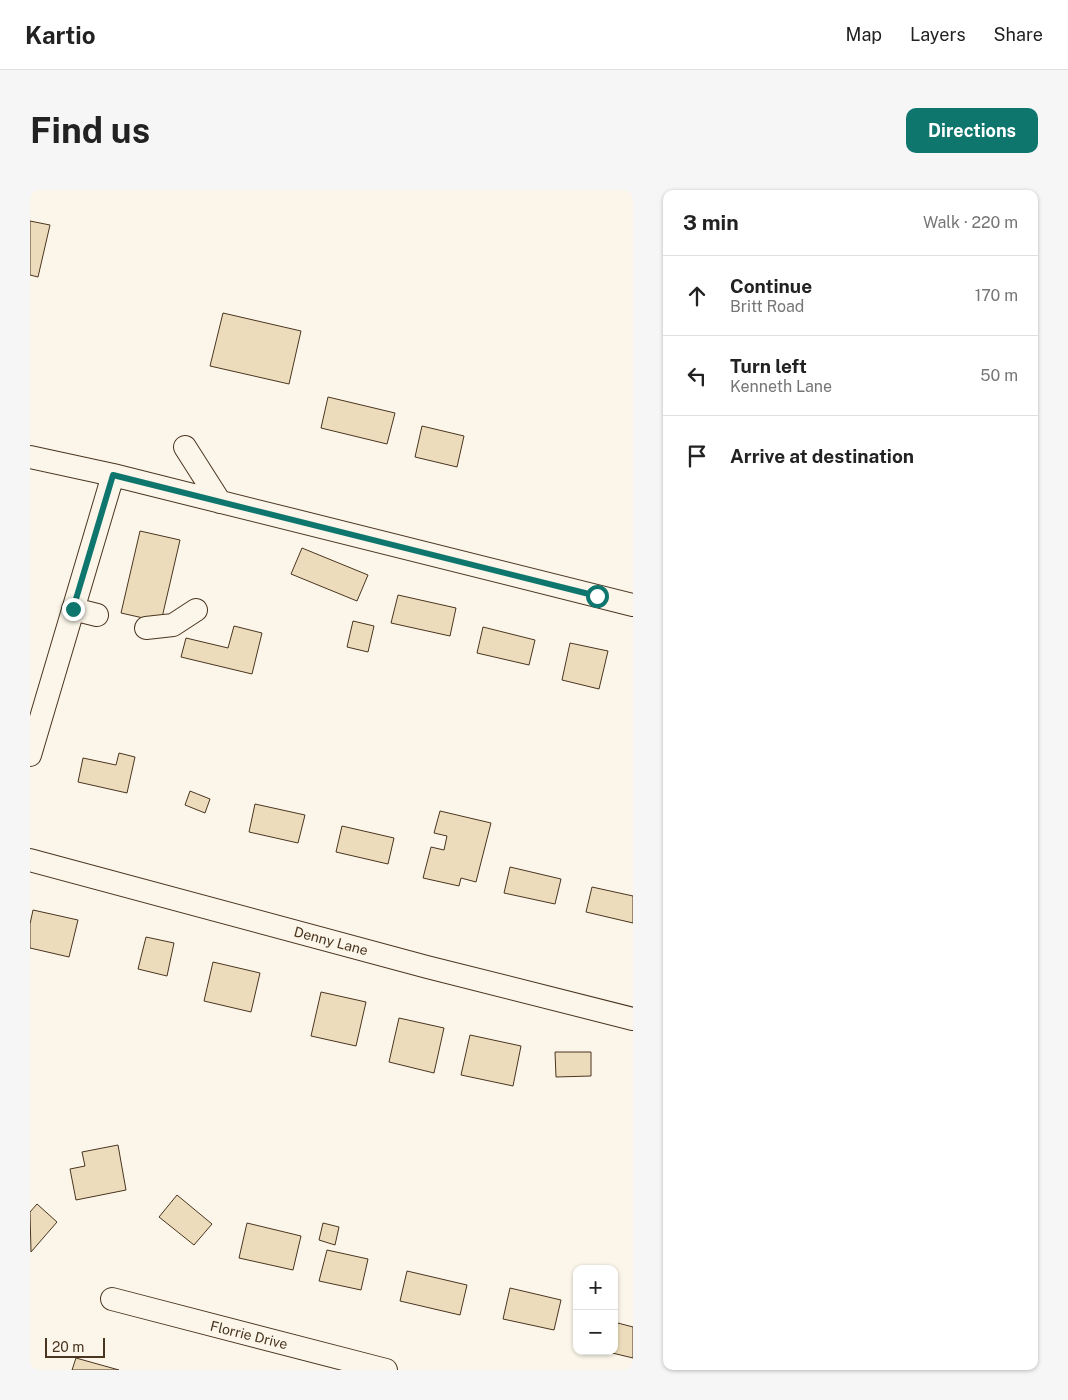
<!DOCTYPE html>
<html lang="en">
<head>
<meta charset="utf-8">
<style>
	:root { --surface:#fff; --page:#f6f6f6; --text:#222; --muted:#767676; --line:#e0e0e0; --accent:#0f766e }
	body { margin:0; font-family:"Public Sans",sans-serif; background:var(--page); color:var(--text) }
	.controls { position:absolute; right:15px; bottom:15px; display:grid; overflow:hidden; border-radius:10px; box-shadow:0 1px 4px #0004 }
	.controls button { width:45px; height:45px; display:grid; place-items:center; padding:0; border:0; border-bottom:1px solid var(--line); background:var(--surface); color:var(--text); font:25px sans-serif }
	.scale { position:absolute; left:15px; bottom:12px; width:60px; box-sizing:border-box; padding-left:5px; border:2px solid #4a3520; border-top:0; font-size:14px; line-height:18px; white-space:nowrap; color:#4a3520; -webkit-text-stroke:4px #fbf6e9; paint-order:stroke }
	.stop { position:absolute; width:15px; height:15px; margin:-11px; border:4px solid #0f766e; border-radius:50%; background:#fff }
	.stop.end { background:#0f766e; border-color:#fff; box-shadow:0 1px 5px #0008 }
	.list { margin:0; padding:0; list-style:none }
	h2 { display:flex; justify-content:space-between; align-items:center; height:65px; margin:0; padding:0 20px; font-size:21px }
	h2 small { font-size:16px; font-weight:400; color:var(--muted) }
	.list li { display:grid; grid-template-columns:32px 1fr auto; gap:15px; align-items:center; box-sizing:border-box; height:80px; padding:0 20px; border-top:1px solid var(--line) }
	.list b { display:block; font-size:19px; white-space:nowrap }
	.list p { margin:0; font-size:16px; white-space:nowrap; color:var(--muted) }
	.list em { font-size:16px; font-style:normal; color:var(--muted) }
	.icon { flex:none; width:28px; height:28px; fill:none; stroke:currentColor; stroke-width:2; stroke-linecap:round; stroke-linejoin:round }
	.map { position:relative; flex:none; width:603px; height:1180px; overflow:hidden; border-radius:10px }
	header { display:flex; align-items:center; gap:30px; box-sizing:border-box; height:70px; padding:0 25px; background:var(--surface); border-bottom:1px solid var(--line) }
	header strong { font-size:24px }
	nav { display:flex; gap:28px; margin-inline-start:auto; font-size:18px }
	.intro { display:flex; align-items:center; justify-content:space-between; box-sizing:border-box; height:120px; padding:0 30px }
	h1 { margin:0; font-size:35px }
	.button { padding:12px 22px; border-radius:10px; background:var(--accent); color:#fff; font-size:18px; font-weight:700 }
	main { display:flex; gap:30px; padding:0 30px }
	aside { flex:1; background:var(--surface); border-radius:10px; box-shadow:0 1px 4px #0004 }
	.map>svg:first-child { display:block }
	.building { fill:#ecdcbc; stroke:#4a3520 }
	.lines { fill:none; stroke-linecap:round; stroke-linejoin:round }
	.minor-casing { stroke:#4a3520; stroke-width:24 }
	.minor { stroke:#fbf6e9; stroke-width:22 }
	.route { stroke:#0f766e; stroke-width:6 }
	.labels { text-anchor:middle; stroke-width:4; stroke-linejoin:round; paint-order:stroke }
	.street-label { font-size:14px; fill:#4a3520; stroke:#fbf6e9 }
</style>
</head>
<body>
<header>
<strong>Kartio</strong>
<nav><a>Map</a><a>Layers</a><a>Share</a></nav>
</header>
<div class="intro"><h1>Find us</h1><a class="button">Directions</a></div>
<main>
<div class="map">
<svg width="603" height="1180" viewBox="0 0 603 1180">
	<rect width="100%" height="100%" fill="#fbf6e9"/>
	<path class="building" d="M0,31l20,4 -12,52 -8,-2z
		M193,123l78,18 -12,53 -79,-18z
		M298,207l67,16 -8,31 -66,-16z
		M392,236l42,10 -7,31 -42,-10z
		M110,341l40,9 -19,82 -40,-9z
		M272,358l66,27 -11,26 -66,-27z
		M368,405l58,13 -6,28 -59,-13z
		M323,431l21,5 -6,26 -21,-5z
		M204,436l28,7 -10,41 -71,-17 5,-19 42,10z
		M453,437l52,13 -6,25 -52,-12z
		M540,453l38,8 -9,38 -37,-9z
		M89,563l16,4 -8,36 -49,-11 5,-24 33,7z
		M160,601l20,8 -5,14 -20,-8z
		M225,614l50,11 -7,28 -49,-11z
		M410,621l51,12 -15,59 -15,-4 -2,8 -36,-8 8,-31 13,3 3,-14 -13,-3z
		M312,636l52,12 -6,26 -52,-12z
		M480,677l51,12 -6,25 -51,-11z
		M562,697l41,9v27l-47,-11z
		M3,720l45,10 -9,37 -39,-9v-24z
		M116,747l28,6 -7,33 -29,-7z
		M183,772l47,11 -9,39 -47,-11z
		M291,802l45,10 -10,44 -45,-10z
		M369,828l45,10 -10,45 -45,-11z
		M440,845l51,11 -8,40 -52,-11z
		M525,862h36v24l-35,1z
		M88,955l8,45 -50,10 -6,-31 15,-3 -3,-14z
		M147,1005l35,29 -18,21 -35,-28z
		M7,1014l20,18 -26,30 -1,-40z
		M217,1033l54,13 -8,34 -54,-12z
		M293,1033l16,4 -4,18 -16,-5z
		M297,1060l41,9 -7,31 -42,-9z
		M377,1081l60,14 -7,30 -60,-14z
		M480,1098l51,12 -7,30 -51,-11z
		M584,1132l19,5v31l-29,-7h10z
		M46,1168l43,12h-47z"/>
	<g class="lines">
		<g class="minor-casing">
			<path id="minor" d="M155,257l35,55
				M0,267l83,18 520,130
				M43,419l24,6
				M116,438l27,-3 23,-15
				M0,565l83,-280
				M0,670l397,107 206,52
				M82,1109l274,71"/>
		</g>
		<use href="#minor" class="minor"/>
	</g>
	<g class="lines">
		<path class="route" d="M43,419l40,-134 484,121"/>
	</g>
	<g class="labels">
		<g class="street-label">
			<text transform="translate(301 751) rotate(15)" y="5">Denny Lane</text>
			<text transform="translate(219 1145) rotate(14)" y="5">Florrie Drive</text>
		</g>
	</g>
</svg>
<div class="controls">
<button>+</button>
<button>−</button>
</div>
<div class="scale">20 m</div>
<div class="stop" style="left:567px;top:406px"></div>
<div class="stop end" style="left:43px;top:419px"></div>
</div>
<aside>
<h2>3 min<small>Walk · 220 m</small></h2>
<ul class="list">
<li><svg class="icon" aria-label="ahead" viewBox="0 0 24 24"><path d="M12 20V5M6 11l6-6 6 6"/></svg><div><b>Continue</b><p>Britt Road</p></div><em>170 m</em></li>
<li><svg class="icon" aria-label="left" viewBox="0 0 24 24"><path d="M17 20v-9H6M10 6l-5 5 5 5"/></svg><div><b>Turn left</b><p>Kenneth Lane</p></div><em>50 m</em></li>
<li><svg class="icon" aria-label="arrive" viewBox="0 0 24 24"><path d="M6 21V4h12l-3 4 3 4H6"/></svg><div><b>Arrive at destination</b></div></li>
</ul>
</aside>
</main>
</body>
</html>
